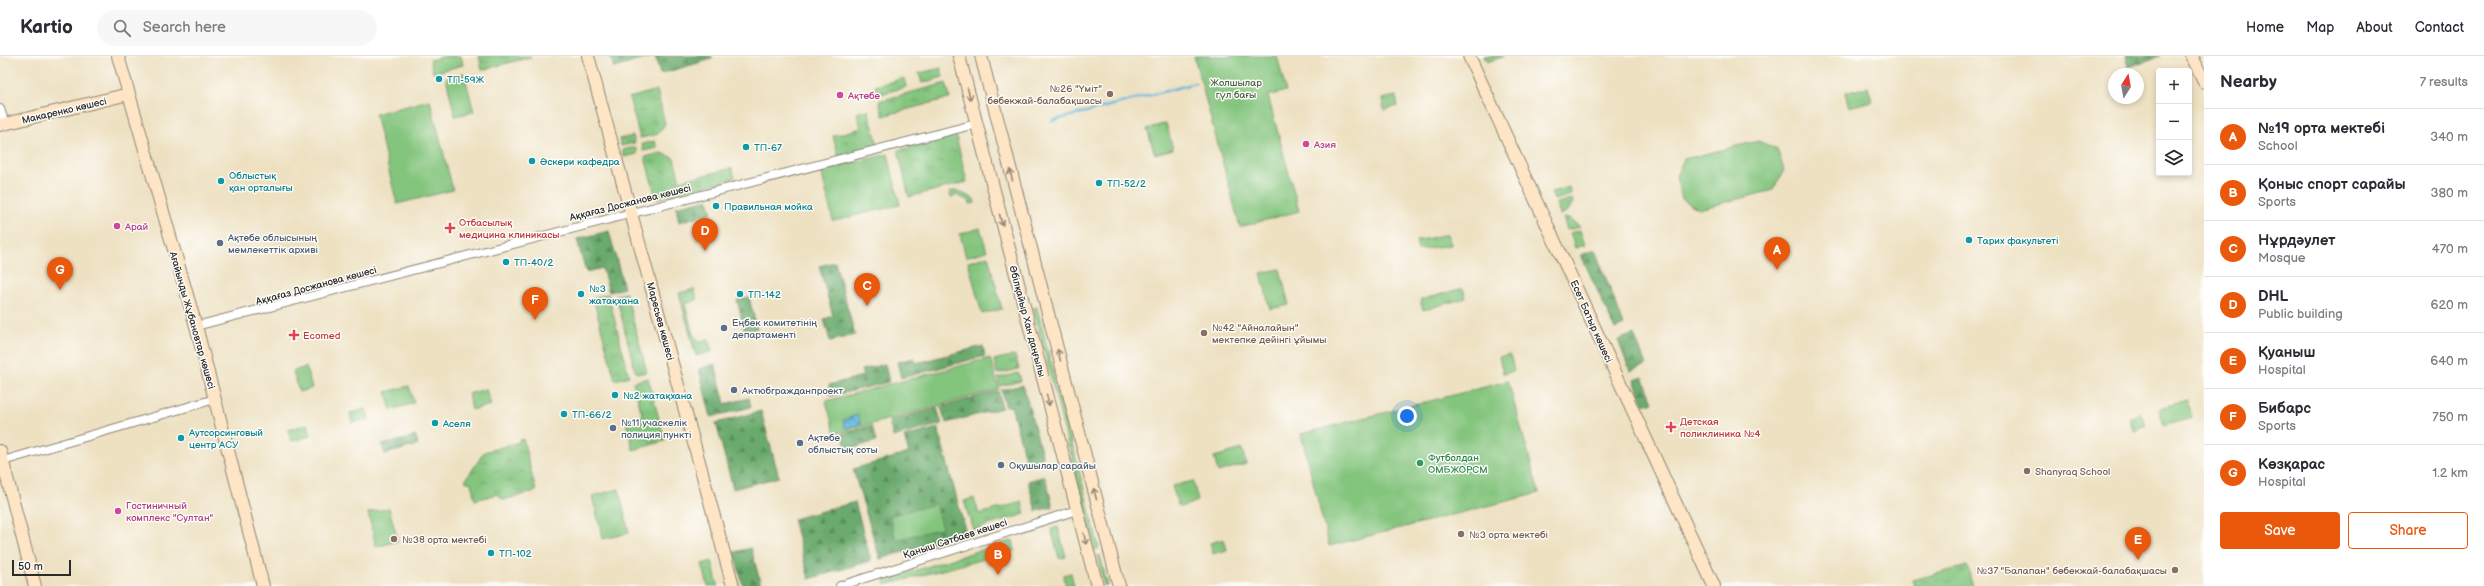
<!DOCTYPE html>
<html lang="en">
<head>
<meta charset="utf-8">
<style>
	:root { --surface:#fff; --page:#f7f7f7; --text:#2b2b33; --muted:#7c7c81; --line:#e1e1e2; --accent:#ea580c }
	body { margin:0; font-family:"Balsamiq Sans",sans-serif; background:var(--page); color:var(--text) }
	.controls { position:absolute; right:12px; top:12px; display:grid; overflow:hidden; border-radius:4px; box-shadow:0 2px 6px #0003 }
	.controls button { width:36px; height:36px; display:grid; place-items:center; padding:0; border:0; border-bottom:1px solid var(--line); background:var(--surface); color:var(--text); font:20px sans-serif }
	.compass { position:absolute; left:2108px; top:12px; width:36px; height:36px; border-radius:50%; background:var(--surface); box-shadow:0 2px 6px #0003; rotate:11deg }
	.scale { position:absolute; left:12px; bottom:10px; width:59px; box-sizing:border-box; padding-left:4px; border:2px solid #2b2b2b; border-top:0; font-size:11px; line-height:14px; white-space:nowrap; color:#2b2b2b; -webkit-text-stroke:3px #fdfcf7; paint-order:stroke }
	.you { position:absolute; left:1407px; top:360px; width:14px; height:14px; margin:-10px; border:3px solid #fff; border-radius:50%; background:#1a73e8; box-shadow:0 0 0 6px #1a73e833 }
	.badge { display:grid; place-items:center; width:26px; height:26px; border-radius:50%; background:var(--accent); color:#fff; font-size:13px; font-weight:700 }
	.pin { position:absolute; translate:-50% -33px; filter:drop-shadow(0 1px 2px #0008) }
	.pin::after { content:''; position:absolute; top:21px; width:14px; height:12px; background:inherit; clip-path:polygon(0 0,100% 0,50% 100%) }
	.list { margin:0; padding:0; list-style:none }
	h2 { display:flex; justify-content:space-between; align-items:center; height:52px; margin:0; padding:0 16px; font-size:17px }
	h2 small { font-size:13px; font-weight:400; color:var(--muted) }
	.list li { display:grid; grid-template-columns:26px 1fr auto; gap:12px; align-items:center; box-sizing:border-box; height:56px; padding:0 16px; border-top:1px solid var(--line) }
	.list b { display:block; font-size:15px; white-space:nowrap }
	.list p { margin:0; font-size:13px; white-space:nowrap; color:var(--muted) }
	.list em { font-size:13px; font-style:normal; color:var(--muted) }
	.actions { display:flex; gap:8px; padding:12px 16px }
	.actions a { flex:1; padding:9px 0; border:1px solid var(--accent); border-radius:4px; text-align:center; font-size:14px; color:var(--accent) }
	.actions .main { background:var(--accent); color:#fff }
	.icon { flex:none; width:22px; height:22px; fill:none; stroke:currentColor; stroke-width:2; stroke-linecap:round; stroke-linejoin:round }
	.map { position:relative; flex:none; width:2204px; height:530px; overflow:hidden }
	header { display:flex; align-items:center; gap:24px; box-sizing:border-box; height:56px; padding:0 20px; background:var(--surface); border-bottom:1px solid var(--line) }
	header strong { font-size:19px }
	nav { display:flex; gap:22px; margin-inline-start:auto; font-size:14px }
	.search { width:280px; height:36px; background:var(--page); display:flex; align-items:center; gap:10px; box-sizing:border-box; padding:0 14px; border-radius:22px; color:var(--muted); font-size:15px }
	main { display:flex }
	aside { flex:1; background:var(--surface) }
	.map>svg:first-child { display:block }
	.grass { fill:url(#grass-tufts); stroke:#587854 }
	.forest { fill:url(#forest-firs); stroke:#4b6a4c }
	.green { fill:#84c57e; stroke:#587854 }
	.water { fill:url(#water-waves); stroke:#487185 }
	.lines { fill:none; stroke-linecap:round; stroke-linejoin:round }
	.stream { stroke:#64b7df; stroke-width:2.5 }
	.street-casing { stroke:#8c8676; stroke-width:10 }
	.secondary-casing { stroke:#8c8676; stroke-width:14 }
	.street { stroke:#fff; stroke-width:8 }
	.secondary { stroke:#fde5c5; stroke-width:12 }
	.oneway { stroke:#948878 }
	.culture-dot { fill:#0f9aa8; stroke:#fdfcf7; stroke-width:1.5 }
	.education-dot { fill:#8d6e63; stroke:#fdfcf7; stroke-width:1.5 }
	.hotel-dot { fill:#d1479c; stroke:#fdfcf7; stroke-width:1.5 }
	.health-dot { fill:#e0444e; stroke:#fdfcf7; stroke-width:1.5 }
	.service-dot { fill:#5c6f8a; stroke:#fdfcf7; stroke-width:1.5 }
	.leisure-dot { fill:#2e9e5b; stroke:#fdfcf7; stroke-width:1.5 }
	.labels { text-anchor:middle; stroke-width:3; stroke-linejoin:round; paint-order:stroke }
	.culture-label { font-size:10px; fill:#0d838f; stroke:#fdfcf7; text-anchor:start }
	.park-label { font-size:10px; fill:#4a6148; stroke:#fdfcf7 }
	.education-label { font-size:10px; fill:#785e54; stroke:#fdfcf7; text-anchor:start }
	.hotel-label { font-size:10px; fill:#b23c85; stroke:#fdfcf7; text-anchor:start }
	.street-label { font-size:10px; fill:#2b2b2b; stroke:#fdfcf7 }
	.health-label { font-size:10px; fill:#be3a42; stroke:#fdfcf7; text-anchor:start }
	.service-label { font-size:10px; fill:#4e5e75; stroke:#fdfcf7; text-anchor:start }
	.leisure-label { font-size:10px; fill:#27864d; stroke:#fdfcf7; text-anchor:start }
</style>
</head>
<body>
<header>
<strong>Kartio</strong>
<div class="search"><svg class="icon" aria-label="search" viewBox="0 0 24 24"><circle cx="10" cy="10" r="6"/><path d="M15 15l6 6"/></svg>Search here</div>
<nav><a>Home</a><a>Map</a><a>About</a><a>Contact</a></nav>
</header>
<main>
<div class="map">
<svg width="2204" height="530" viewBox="0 0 2204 530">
	<defs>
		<pattern id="grass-tufts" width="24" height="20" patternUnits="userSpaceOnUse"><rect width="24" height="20" fill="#84c57e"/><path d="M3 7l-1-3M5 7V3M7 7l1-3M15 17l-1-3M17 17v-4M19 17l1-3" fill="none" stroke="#6ca067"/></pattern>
		<pattern id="forest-firs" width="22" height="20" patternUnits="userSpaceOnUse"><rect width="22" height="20" fill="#6baa6d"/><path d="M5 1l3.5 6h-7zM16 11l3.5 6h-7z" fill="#588b5a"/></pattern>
		<pattern id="water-waves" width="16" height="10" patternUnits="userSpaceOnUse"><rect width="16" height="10" fill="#64b7df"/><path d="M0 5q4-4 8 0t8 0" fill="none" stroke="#5395b5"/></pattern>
	</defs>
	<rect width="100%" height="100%" fill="#fdfcf7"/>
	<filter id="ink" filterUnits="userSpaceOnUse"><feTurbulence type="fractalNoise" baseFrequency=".025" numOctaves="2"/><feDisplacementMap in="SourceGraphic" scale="8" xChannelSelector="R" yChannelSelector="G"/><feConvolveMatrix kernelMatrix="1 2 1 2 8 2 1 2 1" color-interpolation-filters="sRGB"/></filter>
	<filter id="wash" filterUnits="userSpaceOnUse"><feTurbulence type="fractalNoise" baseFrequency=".012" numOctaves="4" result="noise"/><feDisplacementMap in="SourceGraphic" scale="16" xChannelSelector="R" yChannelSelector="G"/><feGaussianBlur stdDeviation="0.9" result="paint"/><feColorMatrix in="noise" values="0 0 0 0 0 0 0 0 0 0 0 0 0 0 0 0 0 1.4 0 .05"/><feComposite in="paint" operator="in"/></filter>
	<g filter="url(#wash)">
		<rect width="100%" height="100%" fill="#eee1c2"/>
		<path class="grass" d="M479,0h52v1l-49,13z
			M1484,0h19v1l-16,5z
			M941,12l2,9 -21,6 -3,-10z
			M904,22l2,9 -29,8 -2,-9z
			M946,27l4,15 -67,18 -4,-15z
			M657,34l8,34 -7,10 -18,4 -11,-40z
			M868,54l10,35 -40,11 -5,-20 28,-8 -4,-15z
			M633,80l2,7 -14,3 -2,-7z
			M956,80l11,46 -58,15 -11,-47z
			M655,85l2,7 -14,3 -1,-7z
			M636,91l1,7 -13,3 -2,-7z
			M662,97l12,5 6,23 52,-13 3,10 -79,21 -11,-42z
			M1569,131l2,8 -17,5 -3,-8z
			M956,134l18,9 1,4 -5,1 -1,-3 -13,-6 -5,2 -2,-5z
			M1572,143l1,3 -5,9 -8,4 -4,-12z
			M1563,162l7,1 10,8 -13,3z
			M1580,174l5,15 -10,3 -5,-15z
			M694,233l3,11 -12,4 8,31 7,6 8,-2 4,12 -16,5 -17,-63z
			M626,237l21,79 -8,2 -4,-3 -19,-76z
			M608,238l21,82 -14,4 -22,-82z
			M1037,251l62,241 -4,2 -62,-242z
			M1015,299l4,14 -22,5 -3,-14z
			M1019,317l2,8 -21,5 -2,-8z
			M648,322l17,63 -32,9 -7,-28 17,-4 -10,-36z
			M523,383l13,52 -33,9 -5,-6 -23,6 -4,-17 -6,-2 19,-29 35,-10v-2z
			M974,442l5,16 43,-12 3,12 -52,16 -9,-29z
			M1058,471l8,30 -7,1 -8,-29z
			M1013,484l2,11 -130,34 -1,-5z
			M1100,499l8,31h-4l-7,-30z
			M1967,510l6,20h-59l-2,-6z
			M1071,517l3,13h-8l-3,-11z"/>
		<path class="forest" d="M610,0h102v3l-52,15 -5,-18 -41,12z
			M2126,0h35l-32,11z
			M708,143l4,14 -33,9 -3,-15z
			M609,175l15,57 -15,4 -7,-24 -16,4 -9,-33z
			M1595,194l29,75 -9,4 -34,-74z
			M835,206l20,73 -25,6 -6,-22 9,-3 -14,-50z
			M749,241l8,32 -12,3 -8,-32z
			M1634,278l12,31 -16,6 -12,-31z
			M983,290l2,10 -84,22 -4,-16 17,-4 2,5z
			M715,308l10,40 24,-6 2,9 -40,10 -12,-48z
			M885,308l4,18 -58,14 -2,-11 34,-9 -2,-6z
			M1643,321l10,25 -9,3 -10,-25z
			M1023,329l20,73 -17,4 -15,-56 -5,1 -5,-17z
			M998,335l4,17 -56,15 -5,-16z
			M937,352l5,16 -49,13 -4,-16z
			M761,355l18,66 -46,12 -17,-66z
			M872,370l4,15 -29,9 -5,-16z
			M938,372l28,105 -86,26 -27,-90 56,-16 -5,-16z
			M416,380l2,9 -33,9 -3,-9z
			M1045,420l8,31 -17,4 -8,-30z
			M855,446l16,59 -62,18 -16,-60z
			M751,492l10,37 -18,1 -9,-34z"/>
		<path class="green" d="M446,0h15l2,9 -30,8 -3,-13z
			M1194,0h83l9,35 -18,5 31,115 -59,16z
			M464,17l10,39 -19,4 -9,-38z
			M1868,31l4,14 -23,6 -4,-14z
			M1396,40l2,10 -14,4 -2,-11z
			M430,44l23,90 -56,14 -22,-90z
			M1166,67l7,26 -18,5 -8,-25z
			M1758,85l19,8 7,21 -11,20 -74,19 -17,-10 -6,-23 8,-17z
			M888,98l12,51 -67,16 -12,-51z
			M980,172l7,23 -21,6 -6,-23z
			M1448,178l3,11 -33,5 -2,-9z
			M988,200l14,53 -20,5 -14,-52z
			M1280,213l9,36 -19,4 -9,-36z
			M1463,232l3,10 -43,12 -3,-10z
			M1510,298l4,17 -11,3 -4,-17z
			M990,302l9,31 -164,45 -9,-33z
			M306,311l6,21 -13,4 -6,-21z
			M1508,325l31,112 -210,53 -28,-112z
			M409,330l5,17 -23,7 -5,-18z
			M486,333l5,16 -19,5 -4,-16z
			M2188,344l4,18 -28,8 -5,-18z
			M366,353l3,10 -17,4 -2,-10z
			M2140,357l6,13 -12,5 -6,-12z
			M308,368l3,12 -20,5 -3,-11z
			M1242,393l4,15 -28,8 -4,-15z
			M1193,425l5,20 -17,6 -3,-2 -6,-19z
			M619,433l10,44 -26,6 -11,-43z
			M935,448l7,24 -46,12 -7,-24z
			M389,452l9,33 -22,6 -8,-34z
			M1224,483l3,11 -14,4 -3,-11z
			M712,505l6,25h-10l-6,-22z"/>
		<path class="water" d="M858,359l3,9 -16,4 -2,-8z"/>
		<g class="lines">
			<path class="stream" d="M1052,65l144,-38"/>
		</g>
	</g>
	<g filter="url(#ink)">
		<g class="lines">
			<g class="street-casing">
				<path id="street" d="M0,53l5,15
					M196,270l780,-202
					M3,405l212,-62
					M840,530l237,-76"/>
			</g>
			<g class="secondary-casing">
				<path id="secondary" d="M118,0l78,270 67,260
					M588,0l145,530
					M959,0l138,530
					M981,0l138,530
					M1469,0l245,530
					M2192,0l12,26
					M0,69l129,-31
					M0,395l35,135"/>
			</g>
			<use href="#street" class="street"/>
			<use href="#secondary" class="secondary"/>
		</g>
		<defs><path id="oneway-shaft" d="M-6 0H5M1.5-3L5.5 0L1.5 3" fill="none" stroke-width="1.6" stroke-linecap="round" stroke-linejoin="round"/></defs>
		<g class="oneway">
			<use href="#oneway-shaft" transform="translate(969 38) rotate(76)"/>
			<use href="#oneway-shaft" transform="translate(1011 119) rotate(-105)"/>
			<use href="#oneway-shaft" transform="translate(1001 164) rotate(75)"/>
			<use href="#oneway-shaft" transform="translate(1059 299) rotate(-104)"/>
			<use href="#oneway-shaft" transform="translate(1048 344) rotate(75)"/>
			<use href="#oneway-shaft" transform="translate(1095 438) rotate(-105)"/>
			<use href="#oneway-shaft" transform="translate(1085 483) rotate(76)"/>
		</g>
	</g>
	<g class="culture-dot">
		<circle cx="439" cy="23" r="4"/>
		<circle cx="746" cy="91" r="4"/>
		<circle cx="532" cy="105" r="4"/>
		<circle cx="221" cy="125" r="4"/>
		<circle cx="1099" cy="127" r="4"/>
		<circle cx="716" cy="150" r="4"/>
		<circle cx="1969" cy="184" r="4"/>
		<circle cx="506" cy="206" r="4"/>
		<circle cx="581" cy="238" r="4"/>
		<circle cx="740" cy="238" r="4"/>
		<circle cx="615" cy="339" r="4"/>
		<circle cx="564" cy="358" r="4"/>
		<circle cx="435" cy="367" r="4"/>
		<circle cx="181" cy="382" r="4"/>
		<circle cx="491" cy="497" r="4"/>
	</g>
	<g class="education-dot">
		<circle cx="1110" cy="38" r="4"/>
		<circle cx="1204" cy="277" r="4"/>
		<circle cx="2027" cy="415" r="4"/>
		<circle cx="1461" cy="478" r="4"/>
		<circle cx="394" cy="483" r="4"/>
		<circle cx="2175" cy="514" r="4"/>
	</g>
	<g class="hotel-dot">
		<circle cx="840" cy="39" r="4"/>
		<circle cx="1306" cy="88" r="4"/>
		<circle cx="117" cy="170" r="4"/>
		<circle cx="118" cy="455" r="4"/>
	</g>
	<g class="health-dot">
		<path d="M448 166h4v4h4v4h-4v4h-4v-4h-4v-4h4z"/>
		<path d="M292 273h4v4h4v4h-4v4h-4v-4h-4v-4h4z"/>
		<path d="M1669 365h4v4h4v4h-4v4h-4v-4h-4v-4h4z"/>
	</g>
	<g class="service-dot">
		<circle cx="220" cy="187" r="4"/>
		<circle cx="724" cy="272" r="4"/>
		<circle cx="734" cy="334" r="4"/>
		<circle cx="613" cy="372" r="4"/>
		<circle cx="800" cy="387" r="4"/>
		<circle cx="1001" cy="409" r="4"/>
	</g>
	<circle class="leisure-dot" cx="1420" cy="407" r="4"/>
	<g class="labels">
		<g class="culture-label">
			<text x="447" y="27">ТП-59Ж</text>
			<text x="754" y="95">ТП-67</text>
			<text x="540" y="109">Әскери кафедра</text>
			<text x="229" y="123">Облыстық<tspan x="229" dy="12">қан орталығы</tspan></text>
			<text x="1107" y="131">ТП-52/2</text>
			<text x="724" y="154">Правильная мойка</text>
			<text x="1977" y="188">Тарих факультеті</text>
			<text x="514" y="210">ТП-40/2</text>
			<text x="589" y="236">№3<tspan x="589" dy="12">жатақхана</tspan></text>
			<text x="748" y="242">ТП-142</text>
			<text x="623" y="343">№2 жатақхана</text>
			<text x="572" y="362">ТП-66/2</text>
			<text x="443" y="371">Аселя</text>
			<text x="189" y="380">Аутсорсинговый<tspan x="189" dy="12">центр АСУ</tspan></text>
			<text x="499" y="501">ТП-102</text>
		</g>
		<g class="park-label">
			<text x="1236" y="30">Жолшылар<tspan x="1236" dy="12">гүл бағы</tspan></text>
		</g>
		<g class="education-label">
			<text x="1102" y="36" text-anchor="end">№26 "Үміт"<tspan x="1102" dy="12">бөбекжай-балабақшасы</tspan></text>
			<text x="1212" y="275">№42 "Айналайын"<tspan x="1212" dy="12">мектепке дейінгі ұйымы</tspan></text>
			<text x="2035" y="419">Shanyraq School</text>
			<text x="1469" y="482">№3 орта мектебі</text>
			<text x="402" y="487">№38 орта мектебі</text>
			<text x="2167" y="518" text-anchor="end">№37 "Балапан" бөбекжай-балабақшасы</text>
		</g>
		<g class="hotel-label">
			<text x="848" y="43">Ақтөбе</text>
			<text x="1314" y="92">Азия</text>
			<text x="125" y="174">Арай</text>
			<text x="126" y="453">Гостиничный<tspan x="126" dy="12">комплекс "Султан"</tspan></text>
		</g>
		<g class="street-label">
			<text transform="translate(64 54) rotate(-13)" y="4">Макаренко көшесі</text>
			<text transform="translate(630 146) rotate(-14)" y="4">Аққағаз Досжанова көшесі</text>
			<text transform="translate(316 229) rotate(-15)" y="4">Аққағаз Досжанова көшесі</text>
			<text transform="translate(193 264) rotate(74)" y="4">Ағайынды Жұбановтар көшесі</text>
			<text transform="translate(661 265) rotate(75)" y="4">Маресьев көшесі</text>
			<text transform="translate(1028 265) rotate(75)" y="4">Әбілқайыр Хан даңғылы</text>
			<text transform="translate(1592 265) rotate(66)" y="4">Есет Батыр көшесі</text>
			<text transform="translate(955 482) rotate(-18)" y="4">Қаныш Сәтбаев көшесі</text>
		</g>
		<g class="health-label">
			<text x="459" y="170">Отбасылық<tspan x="459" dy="12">медицина клиникасы</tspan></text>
			<text x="303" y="283">Ecomed</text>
			<text x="1680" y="369">Детская<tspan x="1680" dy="12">поликлиника №4</tspan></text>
		</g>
		<g class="service-label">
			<text x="228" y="185">Ақтөбе облысының<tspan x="228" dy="12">мемлекеттік архиві</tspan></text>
			<text x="732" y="270">Еңбек комитетінің<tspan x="732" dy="12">департаменті</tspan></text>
			<text x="742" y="338">Актюбгражданпроект</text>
			<text x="621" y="370">№11 учаскелік<tspan x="621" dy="12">полиция пункті</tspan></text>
			<text x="808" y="385">Ақтөбе<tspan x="808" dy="12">облыстық соты</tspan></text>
			<text x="1009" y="413">Оқушылар сарайы</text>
		</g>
		<g class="leisure-label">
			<text x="1428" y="405">Футболдан<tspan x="1428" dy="12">ОМБЖОРСМ</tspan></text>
		</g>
	</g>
</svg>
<div class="controls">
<button>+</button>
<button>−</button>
<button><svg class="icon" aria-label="layers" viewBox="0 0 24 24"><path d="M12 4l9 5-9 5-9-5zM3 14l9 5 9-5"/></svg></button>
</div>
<svg class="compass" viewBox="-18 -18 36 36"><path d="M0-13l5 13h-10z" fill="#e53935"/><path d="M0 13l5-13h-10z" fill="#7c7c81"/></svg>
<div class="scale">50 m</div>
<div class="you"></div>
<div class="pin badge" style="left:1777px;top:214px">A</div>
<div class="pin badge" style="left:998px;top:519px">B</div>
<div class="pin badge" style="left:867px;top:250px">C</div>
<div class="pin badge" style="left:705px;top:195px">D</div>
<div class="pin badge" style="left:2138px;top:504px">E</div>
<div class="pin badge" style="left:535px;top:264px">F</div>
<div class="pin badge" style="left:60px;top:234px">G</div>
</div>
<aside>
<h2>Nearby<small>7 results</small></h2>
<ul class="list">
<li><span class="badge">A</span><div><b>№19 орта мектебі</b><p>School</p></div><em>340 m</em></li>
<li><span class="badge">B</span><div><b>Қоныс спорт сарайы</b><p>Sports</p></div><em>380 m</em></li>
<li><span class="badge">C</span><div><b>Нұрдәулет</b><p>Mosque</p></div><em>470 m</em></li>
<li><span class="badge">D</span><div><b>DHL</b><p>Public building</p></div><em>620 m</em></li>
<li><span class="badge">E</span><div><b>Қуаныш</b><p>Hospital</p></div><em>640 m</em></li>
<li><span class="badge">F</span><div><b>Бибарс</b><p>Sports</p></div><em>750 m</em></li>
<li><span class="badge">G</span><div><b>Көзқарас</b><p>Hospital</p></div><em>1.2 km</em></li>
</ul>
<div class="actions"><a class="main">Save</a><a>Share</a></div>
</aside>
</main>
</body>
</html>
